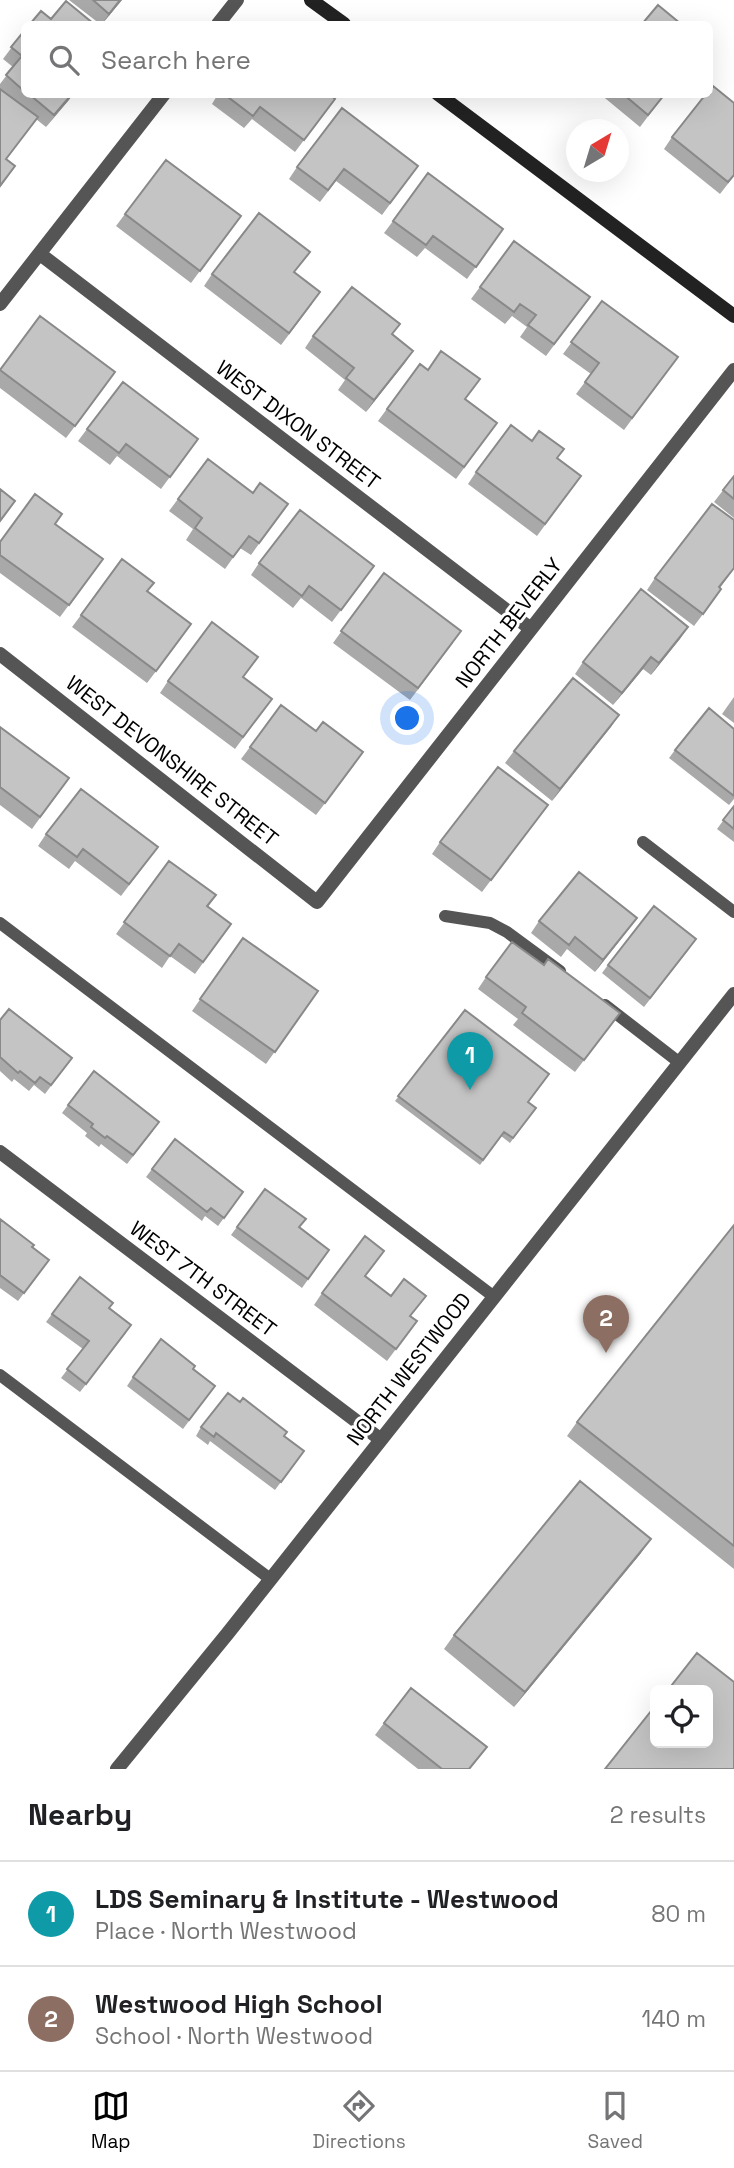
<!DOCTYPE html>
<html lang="en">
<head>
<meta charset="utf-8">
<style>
	:root { --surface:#fff; --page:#f2f2f2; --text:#202124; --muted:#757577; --line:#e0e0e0; --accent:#000 }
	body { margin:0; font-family:"Space Grotesk",sans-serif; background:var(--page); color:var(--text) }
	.controls { position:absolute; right:21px; bottom:21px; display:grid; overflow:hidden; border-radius:10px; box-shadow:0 7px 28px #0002 }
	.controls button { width:63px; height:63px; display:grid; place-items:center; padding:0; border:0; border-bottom:2px solid var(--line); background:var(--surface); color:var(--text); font:35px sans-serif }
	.compass { position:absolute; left:566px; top:119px; width:63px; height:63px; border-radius:50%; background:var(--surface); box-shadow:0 7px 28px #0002; rotate:38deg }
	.you { position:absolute; left:408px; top:719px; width:24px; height:24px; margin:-18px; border:5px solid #fff; border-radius:50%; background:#1a73e8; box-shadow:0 0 0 10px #1a73e833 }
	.badge { display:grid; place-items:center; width:46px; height:46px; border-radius:50%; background:var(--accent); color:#fff; font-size:23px; font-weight:700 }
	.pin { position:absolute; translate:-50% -58px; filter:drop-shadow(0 2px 4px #0008) }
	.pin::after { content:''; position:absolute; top:37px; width:24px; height:21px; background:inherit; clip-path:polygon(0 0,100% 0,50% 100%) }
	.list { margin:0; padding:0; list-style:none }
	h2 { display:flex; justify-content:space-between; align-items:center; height:91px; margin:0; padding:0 28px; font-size:30px }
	h2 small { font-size:23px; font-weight:400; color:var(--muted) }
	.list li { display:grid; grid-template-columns:46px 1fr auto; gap:21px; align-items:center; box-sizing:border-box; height:105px; padding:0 28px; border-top:2px solid var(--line) }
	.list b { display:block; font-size:26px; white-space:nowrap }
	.list p { margin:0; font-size:23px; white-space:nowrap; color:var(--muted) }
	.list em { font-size:23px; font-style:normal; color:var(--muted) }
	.icon { flex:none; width:38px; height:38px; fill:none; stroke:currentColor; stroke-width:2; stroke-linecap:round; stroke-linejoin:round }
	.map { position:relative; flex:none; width:734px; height:1769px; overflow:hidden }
	.search { position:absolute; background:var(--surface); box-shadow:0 7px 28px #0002; left:21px; right:21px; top:21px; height:77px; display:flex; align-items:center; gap:18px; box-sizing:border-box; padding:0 24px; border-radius:10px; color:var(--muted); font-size:26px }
	.sheet { height:301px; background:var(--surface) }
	nav { display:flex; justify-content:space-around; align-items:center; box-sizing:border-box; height:98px; border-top:2px solid var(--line); background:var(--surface); font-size:19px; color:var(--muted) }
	nav a { display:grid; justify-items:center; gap:4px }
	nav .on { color:var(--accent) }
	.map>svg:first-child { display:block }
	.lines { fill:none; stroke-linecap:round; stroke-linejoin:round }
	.service { stroke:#555; stroke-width:12 }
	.minor { stroke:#555; stroke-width:14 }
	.secondary { stroke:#222; stroke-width:14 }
	.wall { fill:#a9a9a9 }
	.shaded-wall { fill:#898989 }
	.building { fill:#c4c4c4; stroke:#898989; stroke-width:2 }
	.labels { text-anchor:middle; stroke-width:6; stroke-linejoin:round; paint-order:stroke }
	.street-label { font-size:21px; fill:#000; stroke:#fff }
</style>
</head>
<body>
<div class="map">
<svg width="734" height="1769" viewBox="0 0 734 1769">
	<rect width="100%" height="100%" fill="#fff"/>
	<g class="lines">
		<path class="service" d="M643,842l91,70
			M445,916l45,7 17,9 53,39
			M0,923l493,373
			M605,1005l75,58
			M0,1375l269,203"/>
		<path class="minor" d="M218,24l19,-24
			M40,254l491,375
			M0,304l164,-210
			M0,654l317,248 417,-532
			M0,1152l380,287
			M117,1769l111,-136 506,-639"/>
		<path class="secondary" d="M311,0l33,24
			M438,94l296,222"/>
	</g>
	<path class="wall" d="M69,0h53l-20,24h-2z
		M24,31v63h49l-27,33 -10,-8 -30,40 9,7 -15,21v-103l13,-17 -10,-8z
		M218,94h111l6,5 -40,53 -43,-33 -8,9 -32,-24z
		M600,94h63l1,1 -24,32z
		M672,137l62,39 -14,18 -56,-45z
		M418,166l-36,49 -46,-34 -16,21 -31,-23 8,-12z
		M125,214l107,14 -41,55 -75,-57z
		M393,221l110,8 -36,50 -42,-31 -8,9 -33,-24z
		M514,241l76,56 -44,59 -26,-19 7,-10 -15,-11 -7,8 -34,-25z
		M295,273l17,31 -31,41 -77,-59 8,-12z
		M602,301l76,56 -54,73 -48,-36 15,-20 -28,-20z
		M400,324l-8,11 21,16 -47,61 -28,-22 7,-10 -40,-32 8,-12z
		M420,364l77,59 -41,56 -78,-58z
		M0,371l107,13 -41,54 -66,-50z
		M87,429l111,10 -37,50 -44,-33 -7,9 -32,-24z
		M557,458l24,18 -44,60 -69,-52 8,-12z
		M734,476v42l-20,-16z
		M253,493l35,11 -37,51 -11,-7 -15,21 -39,-29 7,-11 -24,-18 9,-12z
		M734,520v49l-14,19 -7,13 -19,25 -47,-36 8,-12z
		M55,524l48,35 -43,58 -60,-44v-31z
		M259,563l115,3 -42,56 -31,-24 -8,10 -42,-33z
		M384,573l69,70 -43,57 -77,-57z
		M148,591l35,45 -36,47 -75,-56 9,-12z
		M688,627l-37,48 -8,-6 -30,36 -38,-31 8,-12z
		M243,677l29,22 -37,50 -75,-56 8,-12z
		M734,697v26l-12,-9z
		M619,715l-67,86 -47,-38 9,-12z
		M0,727l60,63 -28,39 -32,-24z
		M734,729v70l-5,6 -60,-47 6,-8z
		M250,747l105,17 -39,51 -75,-56z
		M734,806v36l-17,-13z
		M539,816l-57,76 -50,-38 8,-12z
		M46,834l103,25 -28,37 -46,-35 -6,8 -31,-23z
		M169,861l47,34 -8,12 23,17 -36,50 -25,-18 -8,12 -46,-34z
		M637,918l-42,54 -28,-23 -6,8 -30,-24 8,-12z
		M243,938l75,53 -52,73 -74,-53z
		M690,948l-46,59 -42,-34 6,-8z
		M544,965l76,48 -45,59 -62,-47 5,-6 -40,-30 8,-12z
		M465,1010l63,92 8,6 -26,35 -9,-7 -21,29 -85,-64z
		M0,1020l66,46 -21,28 -11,-9 -5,6 -15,-12 -2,3 -12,-11z
		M68,1105l85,26 -26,33 -26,-20 -2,3 -14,-11 2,-3 -25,-20z
		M152,1169l91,23 -25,34 -13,-10 -3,5 -56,-44z
		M265,1189l34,39 30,22 -27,38 -71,-53z
		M0,1219l32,28 17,13 -31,41 -18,-13z
		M734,1225v344l-167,-133 10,-14z
		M366,1277l25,19 20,21 -3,16 -21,28 -73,-56 8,-12z
		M110,1308l16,25 -46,59 -19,-14 22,-29 -37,-27 6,-8z
		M193,1369l22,17 -32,43 -56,-43 6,-9z
		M201,1427l83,9 20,15 -29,39 -65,-49 -2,4 -12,-9z
		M641,1553l-127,154 -70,-58 10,-14z
		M384,1723l103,24 -17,22h-52l-43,-34z"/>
	<path class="shaded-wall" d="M120,0h2l-20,24 7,-10z
		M72,94h1l-4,6 -23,27z
		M413,351l-8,12 -39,49 8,-12z
		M688,627l-8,12 -29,36 8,-12z
		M651,657l-8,12 -30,36 9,-12z
		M619,715l-8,12 -59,74 8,-12z
		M637,918l-9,12 -33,42 8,-12z
		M651,1539l-10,14 -127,154 11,-15z"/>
	<path class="building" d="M93,0h27l-11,14z
		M66,1l28,23h-64l11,-13 10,8z
		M658,5l23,19h-39z
		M24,31v60l-18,-16 16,-19 -11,-9z
		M713,86l21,17v72l-6,7 -56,-45 34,-43h4v-3z
		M0,89l38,28 -32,42 9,7 -15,20z
		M29,94h43l-18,21z
		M224,94h105l6,5 -31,41 -44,-33 -7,9z
		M623,94h40l1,1 -16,20z
		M342,108l76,58 -28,37 -46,-34 -16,21 -31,-23z
		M166,160l75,56 -41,55 -75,-57z
		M428,173l75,56 -27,38 -43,-31 -7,9 -33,-24z
		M259,213l51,39 -16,20 26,20 -31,41 -77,-59z
		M514,241l76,56 -36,47 -26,-19 8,-10 -16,-11 -6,8 -34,-25z
		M352,287l48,37 -8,10 21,17 -39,49 -28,-22 8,-10 -41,-32z
		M602,301l76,56 -46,61 -47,-36 14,-19 -28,-21z
		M40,316l75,56 -40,54 -75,-56z
		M441,351l39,28 -15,20 32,24 -33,44 -77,-58 33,-45 8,6z
		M123,382l75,57 -28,38 -44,-33 -7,9 -32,-24z
		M511,425l21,16 7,-10 25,18 -7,9 24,18 -36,48 -69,-52z
		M208,459l45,34 7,-10 28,21 -29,39 -10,-7 -16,21 -38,-29 7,-10 -24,-19z
		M734,476v23l-11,-9z
		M0,489l15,12 -15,20z
		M35,494l27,20 -7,10 48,35 -34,46 -69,-50v-13z
		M712,504l22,16v48l-15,19 2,2 -18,25 -48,-36z
		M300,510l74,56 -33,44 -32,-24 -7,10 -43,-33z
		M122,559l32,24 -7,8 44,33 -35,47 -75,-56z
		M384,573l77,58 -43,57 -77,-57z
		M641,589l47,38 -29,36 -8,-6 -29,36 -39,-31z
		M212,622l46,35 -15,20 29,22 -29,38 -75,-56z
		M573,678l46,37 -59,74 -46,-38z
		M281,705l35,26 7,-9 40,30 -38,51 -75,-56z
		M709,708l25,21v67l-59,-46z
		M0,727l69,51 -29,39 -40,-30z
		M498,767l50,38 -57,75 -51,-38z
		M81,789l77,58 -29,37 -46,-35 -6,8 -31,-23z
		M734,806v23l-11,-9z
		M169,861l47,34 -9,11 24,18 -28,38 -24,-18 -9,12 -46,-34z
		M579,872l58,46 -34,42 -28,-23 -6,8 -30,-24z
		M654,906l42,33 -46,59 -42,-33z
		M243,938l75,53 -43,61 -75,-53z
		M512,942l32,23 4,-6 72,54 -36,47 -62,-47 4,-6 -40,-30z
		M9,1009l63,49 -21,27 -11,-8 -5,6 -15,-12 -2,2 -18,-16v-37z
		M465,1010l84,64 -21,28 8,6 -23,30 -9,-6 -21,28 -85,-64z
		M94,1071l65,51 -26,33 -26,-19 -2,2 -14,-11 2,-3 -25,-19z
		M175,1139l68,53 -19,26 -13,-10 -4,4 -55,-43z
		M265,1189l41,30 -7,8 30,23 -21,29 -71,-52z
		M0,1219l34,26 -2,2 17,13 -25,33 -24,-18z
		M734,1225v321l-157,-124z
		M365,1236l19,15 -19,25 26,20 13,-17 22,17 -16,20 7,5 -21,28 -74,-56z
		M80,1277l33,26 -4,5 22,17 -45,59 -19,-15 22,-28 -37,-27z
		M161,1339l34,27 -2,3 22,17 -26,34 -56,-43z
		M228,1393l12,9 3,-4 44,34 -3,4 20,15 -23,31 -65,-49 -2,4 -13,-10z
		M580,1481l71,58 -126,153 -71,-57z
		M697,1653l37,29v87h-129l50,-63v37h53v-53h-40z
		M411,1688l76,59 -18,22h-27l-58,-46z"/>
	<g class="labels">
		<g class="street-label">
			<text transform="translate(298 425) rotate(37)" y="7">WEST DIXON STREET</text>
			<text transform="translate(509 623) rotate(-52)" y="7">NORTH BEVERLY</text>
			<text transform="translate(172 761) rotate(38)" y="7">WEST DEVONSHIRE STREET</text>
			<text transform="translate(203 1279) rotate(37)" y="7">WEST 7TH STREET</text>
			<text transform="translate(409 1369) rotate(-52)" y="7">NORTH WESTWOOD</text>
		</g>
	</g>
</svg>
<div class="controls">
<button><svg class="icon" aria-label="locate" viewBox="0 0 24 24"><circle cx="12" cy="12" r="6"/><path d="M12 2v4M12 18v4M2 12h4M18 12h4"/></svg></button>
</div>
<svg class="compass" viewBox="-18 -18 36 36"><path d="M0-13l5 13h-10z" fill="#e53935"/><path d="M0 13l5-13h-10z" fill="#757577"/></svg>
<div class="you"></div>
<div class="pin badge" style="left:470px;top:1090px;background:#0f9aa8">1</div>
<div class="pin badge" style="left:606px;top:1353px;background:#8d6e63">2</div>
<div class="search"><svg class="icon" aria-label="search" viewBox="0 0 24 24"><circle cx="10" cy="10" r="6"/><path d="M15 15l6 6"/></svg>Search here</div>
</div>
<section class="sheet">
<h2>Nearby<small>2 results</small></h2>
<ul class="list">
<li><span class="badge" style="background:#0f9aa8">1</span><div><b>LDS Seminary &amp; Institute - Westwood</b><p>Place · North Westwood</p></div><em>80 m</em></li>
<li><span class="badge" style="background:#8d6e63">2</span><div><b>Westwood High School</b><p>School · North Westwood</p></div><em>140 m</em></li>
</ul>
</section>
<nav>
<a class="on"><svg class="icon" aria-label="map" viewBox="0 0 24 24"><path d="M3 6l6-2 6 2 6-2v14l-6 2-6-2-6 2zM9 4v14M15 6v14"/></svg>Map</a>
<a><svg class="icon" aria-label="directions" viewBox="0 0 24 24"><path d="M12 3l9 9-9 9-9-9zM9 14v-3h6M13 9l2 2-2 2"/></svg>Directions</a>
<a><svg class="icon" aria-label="saved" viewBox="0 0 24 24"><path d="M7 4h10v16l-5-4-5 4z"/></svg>Saved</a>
</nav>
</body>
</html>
